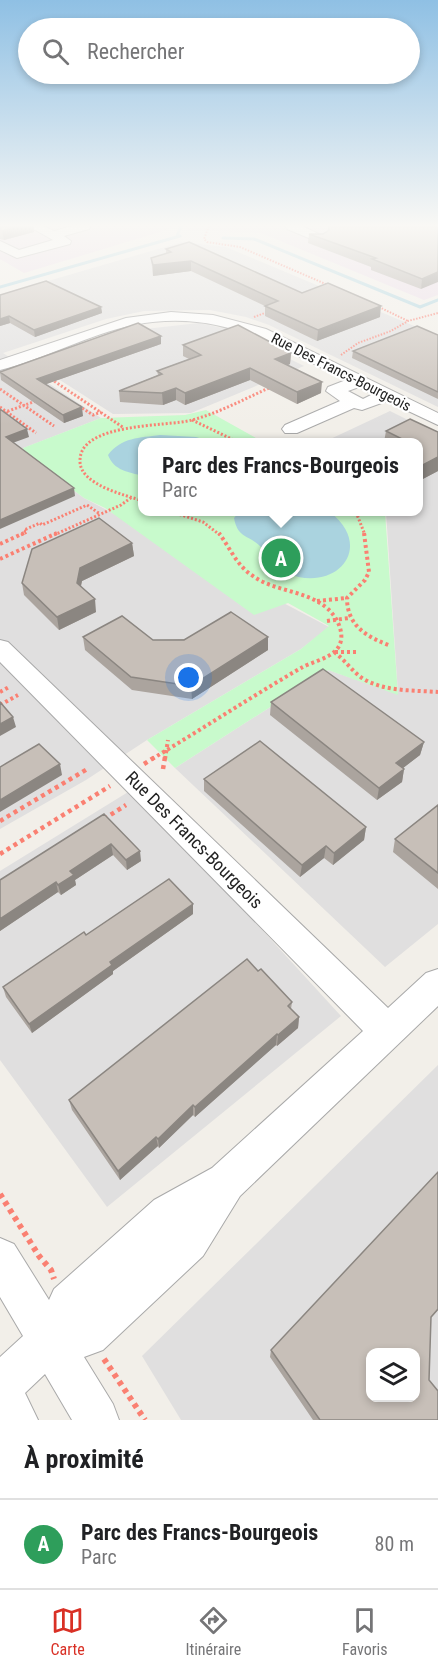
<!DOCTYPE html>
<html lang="fr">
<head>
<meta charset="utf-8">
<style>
	:root { --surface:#fff; --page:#f2f2f2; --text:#202124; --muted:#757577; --line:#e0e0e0; --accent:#d93025 }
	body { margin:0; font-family:"Roboto Condensed",sans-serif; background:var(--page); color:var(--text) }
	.controls { position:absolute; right:18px; bottom:18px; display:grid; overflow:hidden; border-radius:12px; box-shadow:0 3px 9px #0003 }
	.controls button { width:54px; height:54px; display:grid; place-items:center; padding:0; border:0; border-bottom:2px solid var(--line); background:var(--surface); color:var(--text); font:30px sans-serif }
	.you { position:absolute; left:189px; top:678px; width:21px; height:21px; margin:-15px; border:4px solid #fff; border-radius:50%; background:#1a73e8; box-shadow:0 0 0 9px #1a73e833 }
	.badge { display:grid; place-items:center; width:39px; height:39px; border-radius:50%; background:var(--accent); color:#fff; font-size:20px; font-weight:700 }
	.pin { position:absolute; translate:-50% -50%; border:3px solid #fff; box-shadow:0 2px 6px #0006 }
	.popup { position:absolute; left:138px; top:438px; width:285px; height:78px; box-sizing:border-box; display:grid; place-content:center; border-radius:12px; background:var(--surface); filter:drop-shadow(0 2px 4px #0005); font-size:20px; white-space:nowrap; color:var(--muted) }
	.popup b { font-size:22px; color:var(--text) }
	.popup::after { content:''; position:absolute; left:50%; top:100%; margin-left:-12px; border:12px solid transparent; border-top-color:var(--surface) }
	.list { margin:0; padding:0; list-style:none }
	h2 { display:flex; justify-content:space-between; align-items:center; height:78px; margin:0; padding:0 24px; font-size:26px }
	h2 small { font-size:20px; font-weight:400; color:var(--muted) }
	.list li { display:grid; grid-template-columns:39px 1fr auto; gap:18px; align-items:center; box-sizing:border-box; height:90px; padding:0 24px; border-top:2px solid var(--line) }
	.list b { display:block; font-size:22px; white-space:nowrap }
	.list p { margin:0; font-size:20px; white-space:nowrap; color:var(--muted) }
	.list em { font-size:20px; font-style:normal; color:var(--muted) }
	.icon { flex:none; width:33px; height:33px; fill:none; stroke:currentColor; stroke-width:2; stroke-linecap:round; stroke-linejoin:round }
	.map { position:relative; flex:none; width:438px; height:1420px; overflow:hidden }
	.search { position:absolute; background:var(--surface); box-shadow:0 3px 9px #0003; left:18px; right:18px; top:18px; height:66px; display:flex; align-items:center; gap:15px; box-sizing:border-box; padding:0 21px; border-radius:33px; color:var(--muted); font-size:22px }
	.sheet { height:168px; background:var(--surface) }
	nav { display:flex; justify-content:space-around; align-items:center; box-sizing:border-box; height:84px; border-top:2px solid var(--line); background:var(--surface); font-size:16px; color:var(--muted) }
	nav a { display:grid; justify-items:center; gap:3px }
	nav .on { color:var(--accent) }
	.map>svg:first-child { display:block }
	.residential { fill:#e0dfdf; fill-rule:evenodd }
	.industrial { fill:#ebdbe8 }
	.park { fill:#c8facc }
	.water { fill:#aad3df }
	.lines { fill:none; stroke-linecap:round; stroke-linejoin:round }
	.stream { stroke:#aad3df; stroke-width:3 }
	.minor-casing { stroke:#a9a9a9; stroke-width:2 }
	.path-far4 { stroke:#fa8072; stroke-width:2; stroke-dasharray:1.5 1.5; stroke-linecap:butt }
	.path-far3 { stroke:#fa8072; stroke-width:3; stroke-dasharray:2 2; stroke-linecap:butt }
	.path-far2 { stroke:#fa8072; stroke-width:4; stroke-dasharray:3 3; stroke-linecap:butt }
	.path-far1 { stroke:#fa8072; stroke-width:4.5; stroke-dasharray:4 4; stroke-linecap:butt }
	.path { stroke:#fa8072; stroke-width:6; stroke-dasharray:4.5 4.5; stroke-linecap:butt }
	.minor { fill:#fff; fill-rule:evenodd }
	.wall { fill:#aba49e }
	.shaded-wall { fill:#8b8681 }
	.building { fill:#c7bfb8; stroke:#8b8681; stroke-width:1.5; fill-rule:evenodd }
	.labels { text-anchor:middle; stroke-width:4.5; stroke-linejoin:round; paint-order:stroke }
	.far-street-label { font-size:15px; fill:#222; stroke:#fff }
	.street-label { font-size:18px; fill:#222; stroke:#fff }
</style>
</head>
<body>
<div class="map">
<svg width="438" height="1420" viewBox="0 0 438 1420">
	<rect width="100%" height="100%" fill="#f2efe9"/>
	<path class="residential" d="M182,242l44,5 212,89v71l-169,-82 -23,-8 -36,-7 -66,1 -38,8 -103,34 98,65 -101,39v-162z
		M199,323l33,7 72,36 -113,47 -78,1 -78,-50 101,-34z
		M390,411l48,24v489l-53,43 -210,-199 153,-98 70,24 -12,-182h33v-70h-95z
		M25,454l59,44 245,129 -28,22 -154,91 -61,40 -86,49v-369z
		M133,789l208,227 -234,191 -107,-147v-189z
		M438,1065v355h-257l-39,-64zM370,1352h46v46h-46z"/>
	<path class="industrial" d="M0,226h438v69l-14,5 -163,-67 -91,-4 -146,44 -24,-14z"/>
	<path class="park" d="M206,410l57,32h-120v70h242l13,183 -70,-25 -153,98 -28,-28 154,-91 28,-23 -41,-23 -34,12 -149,-107 -21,-10 -59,-44 -2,-6 78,-30 84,-3z"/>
	<path class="water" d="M160,435l36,2 16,5h-69v34c-14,-4 -29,-5 -35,-21 14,-18 31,-17 52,-20z
		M239,512h91c46,36 5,82 -44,61 -12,-5 -17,-18 -25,-26 -13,-13 -23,-8 -27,-29z"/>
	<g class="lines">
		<path class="stream" d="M177,236l4,-10
			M223,238l31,1 166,68 18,-7
			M0,287l180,-51"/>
		<g class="minor-casing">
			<path id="minor" d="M28,226h15l11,5 18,-5h19l-2,3 -25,7 7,5 -1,3 -53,14 -17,-8v-9l19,9 34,-10z
				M285,226h17l25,12 -6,4 -5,-1 -29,-12z
				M171,312l42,3 53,14 172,84v12l-51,-24 -25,9 -8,-2 -57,25h-12l-3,-4 3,-4 55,-24 -14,-10 2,-4 18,-7c-71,-35 -128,-72 -212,-55 -45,9 -89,34 -134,45v-10l126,-42zM359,387l14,7 -10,5 -15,-8z
				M0,640l8,2 380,366 38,-35 12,-4v37l-198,190 -37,60 -100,94 -19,7 29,47 6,16h-47l-27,-46 -20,19 13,27h-38v-63l23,-21 -23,-39v-59l14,6 35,56 5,-11 18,-16 82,-73 58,-32 151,-137 -363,-369z"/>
		</g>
		<path class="path-far4" d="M209,226l-5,13 3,3 33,5 88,38
			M379,307l29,14
			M254,317l16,-6
			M341,355l17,-12 33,-12 17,-10 30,-8"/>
		<path class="path-far3" d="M51,379l73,49
			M0,389l54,37
			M79,406l14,9 8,-3
			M0,407l36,26
			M0,414l36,-13
			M192,420l46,22
			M143,501c-18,-6 -62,-16 -63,-39 -2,-40 87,-35 112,-42 27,-7 52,-21 77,-32
			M172,512l31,10 17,13
			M356,512l9,23
			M21,535l6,-3 -3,-2 16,-7 2,2 45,-20 13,9
			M54,535l67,-30 11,-8"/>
		<path class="path-far2" d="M364,533l5,39 -4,8 -18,18c0,28 20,39 44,48
			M0,544l24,-11
			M0,559l57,-26
			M317,601l30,-3
			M327,621l22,-3
			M334,652c11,8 18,19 28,26 22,14 51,12 76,14
			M335,652h21
			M0,692l9,-5
			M0,705l18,-10
			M152,759c50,-30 99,-62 149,-91 10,-6 28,-9 36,-19 10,-12 1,-31 -9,-40 -21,-19 -53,-17 -75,-33 -16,-10 -23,-28 -34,-43
			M165,759l3,-19"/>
		<path class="path-far1" d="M144,764l11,-7
			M163,769l2,-12
			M104,819l22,-14
			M0,821l89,-53
			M0,854l110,-68"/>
		<path class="path" d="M0,1194l39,62 12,14 3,9
			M104,1359l41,61"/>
		<use href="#minor" class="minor"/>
	</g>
	<path class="wall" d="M0,226h33l1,6 -30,8 -4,-1z
		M438,226l-17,63 -50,-19v-3l-63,-24 1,-9h14z
		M166,249l136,44 78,24 -63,24 -52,-25v-10l-74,-35 -38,5 -2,-18 15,-4z
		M0,295l101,12 1,6 -67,24 -25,-14 -10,3z
		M438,335v64l-86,-41 1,-7z
		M161,344l-115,40 37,32 -19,7 -63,-43 -1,-8z
		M183,345l108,8 -1,11 -2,1 33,28 -24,11 -47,-24 -65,25 -9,-5 -13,5 -43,-3 -1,-11 39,-16 -1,-4 32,-12 -6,-3z
		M386,431l52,1v39l-19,10v-39h-35z
		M132,543l2,13 -52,25 -1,6 15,25 -37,18 -35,-35 -2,-12z
		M83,637l70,3 115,-3v13l-76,49 -60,-9 -47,-40z
		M271,702l153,40 -4,13 -17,13 1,1 -2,13 -25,18 -107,-85z
		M204,779l162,48 -2,13 -31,25 -9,-7 -24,19 -96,-86z
		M438,805v84l-45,-37 2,-13z
		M104,814l37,47 -14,9 -14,-15 -38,25 1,5 -15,10 -3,-3 -58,39v-51z
		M193,914l-80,57v3l-81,59 -26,-36 -3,-10 83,-52z
		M258,971l34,31 -1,7 8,8 -1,11 -21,18 -1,-1 -81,72 -2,-2 -34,33 -1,-2 -38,34 -48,-70 -3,-10z
		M438,1310l-7,8 -2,62 9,40h-125l-43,-63 1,-7z"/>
	<path class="shaded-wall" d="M22,226h11l1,6 -30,8 -2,-9z
		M191,261v10l-38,5v-11z
		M438,272v10l-17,7 1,-10z
		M381,306l-1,11 -63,24 1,-11z
		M101,307l1,6 -67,24 -1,-7z
		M9,316l1,7 -10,3v-7z
		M161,336v8l-123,43 -1,-8z
		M291,353l-1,11 -16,6 1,-11z
		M250,368v12l-65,25v-12z
		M322,382l-1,11 -24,11v-12z
		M176,388v12l-13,5 -1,-12z
		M82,407l1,9 -19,7 -1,-8z
		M27,429l2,8 -22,8 -1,-8z
		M438,452v19l-19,10v-14z
		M74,488l1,8 -75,33v-9z
		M132,543l2,13 -52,25 -4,15 -1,-13 3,-15z
		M95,599l1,13 -37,18 -2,-13z
		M268,637v13l-76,49 -1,-13z
		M13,717l3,10 -16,9v-12z
		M424,742l-4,13 -26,20 2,-12z
		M60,764l2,11 -62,37v-12z
		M404,769l-2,13 -25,18 2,-12z
		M366,827l-2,13 -31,25 1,-12z
		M111,844l2,11 -38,25 1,5 -15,10 -3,-10 12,-14z
		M326,846l-2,12 -24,19 2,-12z
		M140,851l1,10 -14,9 -1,-10z
		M56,882l2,10 -58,39v-12z
		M193,904v10l-80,57v3l-81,59 -3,-9 81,-62z
		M299,1017l-1,11 -21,18 1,-11z
		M277,1034l-1,11 -81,72v-10z
		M193,1105v10l-34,33 -1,-9z
		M156,1137l2,9 -38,34 -2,-9z"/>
	<path class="building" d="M0,226h22l-20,5 -2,-1z
		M329,226h109v46l-16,7 -50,-20 4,-1 -67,-24h14l6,-4z
		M189,242l113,51 26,-10 53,23 -63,24 -53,-24 13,-5 -87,-40 -38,4 -2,-7 20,-6 -5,-3z
		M46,281l55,26 -67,23 -25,-14 -9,3v-24z
		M138,323l23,13 -124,43 45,28 -19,8 -63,-43z
		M238,325l53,28 -16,6 47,23 -25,10 -47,-24 -65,25 -9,-5 -14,5 -43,-2 43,-17 -5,-3 44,-16 -18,-10z
		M417,326l21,9v57l-85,-41z
		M0,409l27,20 -21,8 68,51 -74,32z
		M410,419l28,13v25l-19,10v-25h-13h2l-22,-11z
		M99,518l33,25 -52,25 -3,15 18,16 -38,18 -35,-34 10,-34z
		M231,612l37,25 -77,49 -60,-9 -48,-40 39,-21 31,24h31z
		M323,669l101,73 -28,21 8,6 -25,19 -108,-86z
		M0,702l13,15 -13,7z
		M260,741l106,86 -32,26 -8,-7 -24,19 -98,-86z
		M39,744l21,20 -60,36v-33z
		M438,805v68l-43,-34z
		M104,814l36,37 -14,9 -15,-16 -41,27 4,4 -16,10 -2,-3 -56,37v-39z
		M169,879l24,25 -83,58 2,3 -83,59 -26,-37 81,-55 2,3z
		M247,959l11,12 3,-2 31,33 -4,4 11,11 -21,18 -1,-1 -82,73 -2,-2 -35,34 -2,-2 -38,34 -49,-71z
		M438,1172v137l-7,8 -2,63 9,11v29h-118l-49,-70zM370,1353h46v45h-46z"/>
	<linearGradient id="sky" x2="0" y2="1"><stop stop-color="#8fc0e4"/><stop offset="0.53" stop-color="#f9f8f5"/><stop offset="1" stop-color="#f9f8f5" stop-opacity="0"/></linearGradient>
	<rect width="438" height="425" fill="url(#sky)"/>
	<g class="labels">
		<g class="far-street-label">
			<text transform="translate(341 372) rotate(27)" y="5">Rue Des Francs-Bourgeois</text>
		</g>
		<g class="street-label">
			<text transform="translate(194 840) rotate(45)" y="6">Rue Des Francs-Bourgeois</text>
		</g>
	</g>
</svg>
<div class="controls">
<button><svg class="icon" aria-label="layers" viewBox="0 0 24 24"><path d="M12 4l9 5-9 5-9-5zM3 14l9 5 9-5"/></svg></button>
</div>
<div class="you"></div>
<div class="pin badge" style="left:281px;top:558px;background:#2e9e5b">A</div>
<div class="popup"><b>Parc des Francs-Bourgeois</b>Parc</div>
<div class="search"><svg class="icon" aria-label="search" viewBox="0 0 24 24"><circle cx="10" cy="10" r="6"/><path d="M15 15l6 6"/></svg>Rechercher</div>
</div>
<section class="sheet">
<h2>À proximité<small></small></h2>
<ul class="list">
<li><span class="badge" style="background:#2e9e5b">A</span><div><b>Parc des Francs-Bourgeois</b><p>Parc</p></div><em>80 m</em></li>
</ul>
</section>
<nav>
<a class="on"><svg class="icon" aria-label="map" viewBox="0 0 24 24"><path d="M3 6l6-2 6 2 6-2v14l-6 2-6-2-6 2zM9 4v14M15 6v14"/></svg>Carte</a>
<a><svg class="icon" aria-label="directions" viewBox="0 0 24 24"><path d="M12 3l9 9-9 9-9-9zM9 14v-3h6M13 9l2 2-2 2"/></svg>Itinéraire</a>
<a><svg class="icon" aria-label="saved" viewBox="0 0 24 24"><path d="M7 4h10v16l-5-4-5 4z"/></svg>Favoris</a>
</nav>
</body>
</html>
